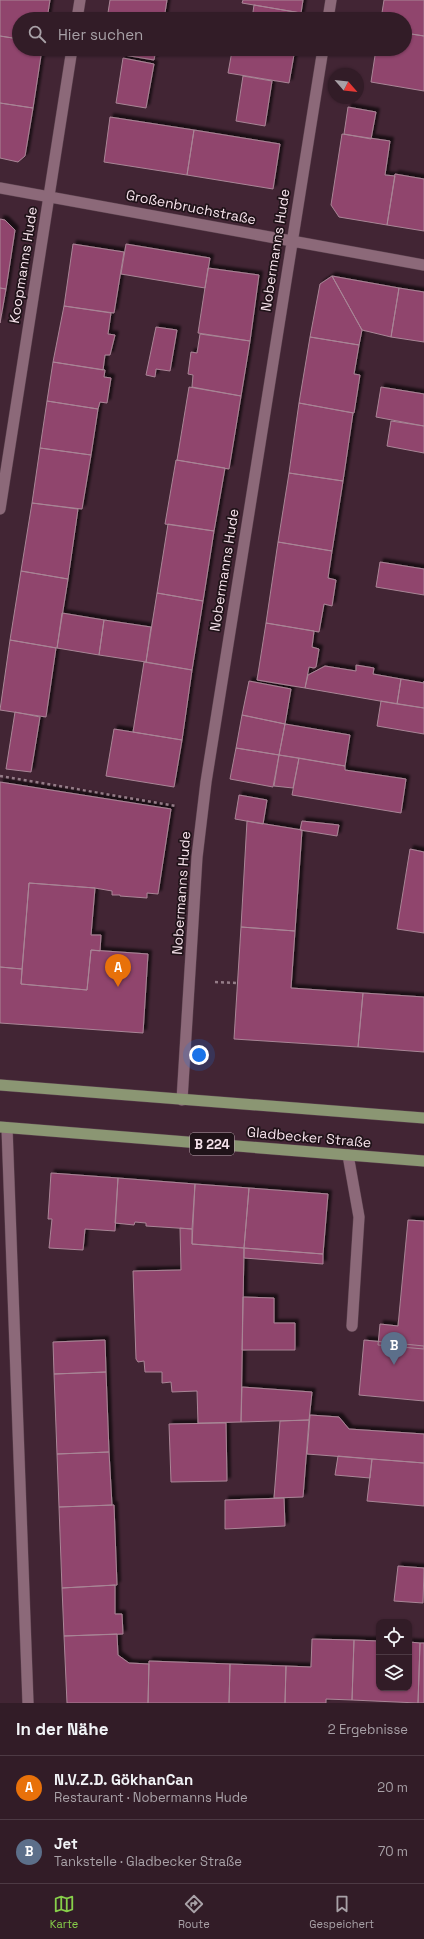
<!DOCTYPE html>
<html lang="de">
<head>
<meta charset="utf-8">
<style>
	:root { --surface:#321c27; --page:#3d2933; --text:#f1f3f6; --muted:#a8a1a7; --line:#4d3a44; --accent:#87cf4a }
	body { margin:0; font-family:"Space Grotesk",sans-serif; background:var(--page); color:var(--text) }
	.controls { position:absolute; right:12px; bottom:12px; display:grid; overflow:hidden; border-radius:8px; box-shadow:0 1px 3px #0004 }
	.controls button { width:36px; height:36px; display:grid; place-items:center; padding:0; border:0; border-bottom:1px solid var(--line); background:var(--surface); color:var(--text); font:20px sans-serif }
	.compass { position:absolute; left:328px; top:68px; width:36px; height:36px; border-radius:50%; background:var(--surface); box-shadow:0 1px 3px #0004; rotate:118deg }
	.you { position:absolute; left:199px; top:1055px; width:14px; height:14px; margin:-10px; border:3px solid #fff; border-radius:50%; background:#1a73e8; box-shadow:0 0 0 6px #1a73e833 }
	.badge { display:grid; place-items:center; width:26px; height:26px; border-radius:50%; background:var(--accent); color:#fff; font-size:13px; font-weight:700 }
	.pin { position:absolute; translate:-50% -33px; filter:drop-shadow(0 1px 2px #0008) }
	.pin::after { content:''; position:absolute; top:21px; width:14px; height:12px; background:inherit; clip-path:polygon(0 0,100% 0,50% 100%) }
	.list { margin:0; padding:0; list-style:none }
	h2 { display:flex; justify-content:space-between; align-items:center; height:52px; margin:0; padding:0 16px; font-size:17px }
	h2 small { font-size:13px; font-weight:400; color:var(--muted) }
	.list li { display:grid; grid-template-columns:26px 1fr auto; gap:12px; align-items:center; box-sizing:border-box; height:64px; padding:0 16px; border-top:1px solid var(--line) }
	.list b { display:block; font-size:15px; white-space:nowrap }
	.list p { margin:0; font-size:13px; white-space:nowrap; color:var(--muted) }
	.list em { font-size:13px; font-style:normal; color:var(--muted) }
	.icon { flex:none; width:22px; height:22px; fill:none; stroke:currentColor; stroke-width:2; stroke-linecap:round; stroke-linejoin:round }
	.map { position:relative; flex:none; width:424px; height:1703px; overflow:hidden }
	.search { position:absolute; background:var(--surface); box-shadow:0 1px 3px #0004; left:12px; right:12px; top:12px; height:44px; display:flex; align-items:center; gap:10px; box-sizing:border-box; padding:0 14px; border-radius:22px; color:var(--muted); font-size:15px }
	.sheet { height:180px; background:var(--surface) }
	nav { display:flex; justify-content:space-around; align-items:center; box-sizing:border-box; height:56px; border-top:1px solid var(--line); background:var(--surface); font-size:11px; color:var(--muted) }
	nav a { display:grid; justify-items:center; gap:2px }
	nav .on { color:var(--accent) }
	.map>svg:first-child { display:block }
	.building { fill:#90456d; stroke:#a98596; filter:url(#shadow) }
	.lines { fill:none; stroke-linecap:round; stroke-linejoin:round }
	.service-casing { stroke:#5a414d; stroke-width:12 }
	.minor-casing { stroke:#5a414d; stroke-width:12 }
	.primary-casing { stroke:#5a414d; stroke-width:12 }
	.path { stroke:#957c88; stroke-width:2.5; stroke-dasharray:3 3; stroke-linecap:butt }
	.service { stroke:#8c6979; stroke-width:11 }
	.minor { stroke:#8c6979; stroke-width:11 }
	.primary { stroke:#8b9673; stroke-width:11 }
	.labels { text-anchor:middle; stroke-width:3.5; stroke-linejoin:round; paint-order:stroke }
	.shield { fill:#201319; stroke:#b7a5ad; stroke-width:1 }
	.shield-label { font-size:13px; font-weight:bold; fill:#f8e4ed }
	.street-label { font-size:14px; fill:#f8e4ed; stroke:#201319 }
</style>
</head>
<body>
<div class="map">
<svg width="424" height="1703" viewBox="0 0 424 1703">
	<defs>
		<filter id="shadow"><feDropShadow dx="3.5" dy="-3.5" stdDeviation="1" flood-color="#0009"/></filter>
	</defs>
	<rect width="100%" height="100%" fill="#422534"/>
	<path class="building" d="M0,0h50l-3,19h-28v20l-19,-3z
		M110,0h57l-3,19h-57z
		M243,0h60l-2,13 -59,-10z
		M384,0h40v36l-19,-3v-14h-24z
		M254,5l47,8 -1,6h-48z
		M405,33l19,3v55l-53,-9 5,-33h29z
		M0,36l19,3v10h23l-9,59 -33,-5z
		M126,49h30l-2,11 -30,-5z
		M248,49h47l-6,34 -61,-10 4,-22 15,2z
		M123,58l31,6 -8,44 -30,-5z
		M243,76l29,5 -7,45 -29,-5z
		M0,103l33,5 -8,48 -7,6 -18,-4z
		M348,107l28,5 -5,27 -27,-5z
		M110,117l84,13 -7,45 -83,-13z
		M194,130l86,14 -7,45 -86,-14z
		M342,134l48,7 -5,34 10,1 -8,49 -48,-8 -8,-12z
		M395,174l29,5v52l-37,-6z
		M0,219l5,1 10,10 -9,59 -6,-1z
		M73,244l51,8 -10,61 -50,-7z
		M126,244l84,14 -5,30 -84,-14z
		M208,268l51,7 -9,66 -52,-8z
		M332,276l30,54 -3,15 -49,-8 10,-53z
		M332,276l67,12 -8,49 -29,-7z
		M0,288l6,1 -6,34z
		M399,288l25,4v50l-33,-5z
		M64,306l47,7 -3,21 7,1 -5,20h-5l-2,15 -50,-8z
		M156,327l21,3 -7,41 -14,-2 -1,8 -9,-2z
		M200,334l50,7 -9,55 -49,-9 1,-12 -5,-1 3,-22 6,1z
		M310,337l49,8 -5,29 6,1 -6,38 -55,-10z
		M53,362l52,8 -1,7 7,1 -4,25 -7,-1 -2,7 -51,-8z
		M189,387l52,9 -12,73 -52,-9z
		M381,387l43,7v32l-48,-9z
		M47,401l51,8 -7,46 -51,-7z
		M299,403l54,10 -10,68 -54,-8z
		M391,421l33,5v27l-37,-7z
		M40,448l51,7 -9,54 -50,-6z
		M176,460l49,8 -11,63 -49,-7z
		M289,473l54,8 -11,70 -54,-9z
		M32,503l46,6 -10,70 -47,-8z
		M168,524l46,7 -11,70 -46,-8z
		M278,542l54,9 -4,27 8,2 -4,26 -8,-2 -5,28 -53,-9z
		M380,562l44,7v26l-48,-8z
		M21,571l47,8 -11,69 -47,-8z
		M157,593l46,8 -11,69 -46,-8z
		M62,613l42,7 -5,35 -42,-7z
		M104,620l47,7 -5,35 -47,-7z
		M266,623l48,8 -2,16 7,2 -3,18 -2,1 -5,-1 -4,21 -48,-8z
		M10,640l46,8 -10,69 -46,-7z
		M144,662l48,8 -10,70 -49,-8z
		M356,665l18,3 -1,6 28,5 -4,25 -92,-16 3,-13 17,-9 31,5z
		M401,679l23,4v-2v27l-27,-4z
		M249,681l42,8 -6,35 -43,-9z
		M381,701l43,7v26l-47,-8z
		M15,712l25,5 -9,55 -25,-3z
		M242,715l43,9 -6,31 -43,-7z
		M285,724l65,11 -5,31 -66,-11z
		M114,729l68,11 -8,47 -68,-11z
		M236,748l43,7 -6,32 -43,-8z
		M279,755l20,3 -6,30 -19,-2z
		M299,758l46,8v4l61,9 -5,34 -109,-18z
		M0,782l171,27 -13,85 -11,-1v5l-27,-2v-1h-8v-4l-17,-3 -66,-5 -7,86 -22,-2z
		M239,795l28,5 -4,24 -28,-5z
		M247,821l55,9 -7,101 -54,-4z
		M302,821l37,4 -2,11 -37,-6z
		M410,849l14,3v81l-27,-4z
		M29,883l66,5 -4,47h10l-1,16 -9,-1 -4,40 -66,-6z
		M241,927l54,4 -4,57 72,5 -5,54 -124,-8z
		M91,950l57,4 -5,79 -143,-10v-56l22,2 -1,15 66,6z
		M363,993l61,4v55l-66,-5z
		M51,1173l67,5 -3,53 -30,-2 -2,21 -34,-2 3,-29h-4z
		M118,1178l77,6 -3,45 -46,-3v-3l-11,-1 -1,3 -19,-2z
		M195,1184l54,4 -5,60 -52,-4z
		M249,1188l79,6 -5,60 -79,-6z
		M408,1220l16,1v128l-46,-4 2,-21 18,2z
		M180,1228l12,1v15l52,4 -3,174 -43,1 -1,-32 -25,1 -1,-10 -9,1v-11h-17l-1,-11 -6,1 -2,-3 -3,-88 48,-1z
		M244,1248l79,6v10l-79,-6z
		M243,1297l31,1v25h21v27h-53z
		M105,1340l1,32 -52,2 -1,-32z
		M364,1340l60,6v55l-65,-6z
		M106,1372l3,80 -52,2 -3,-80z
		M242,1387l70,5 -3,28 -68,2z
		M310,1415l29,2 10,12 75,5v29l-117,-9z
		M309,1420l-6,77 -29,1 6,-77z
		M226,1423l1,58 -56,1 -2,-58z
		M109,1452l3,53 -53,2 -2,-53z
		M338,1456l34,3 -2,19 -35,-3z
		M372,1459l52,4v43l-57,-5z
		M284,1498l1,28 -60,3v-29z
		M114,1505l3,80 -55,3 -3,-81z
		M398,1566l26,2 -1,35 -29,-2z
		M115,1585v29h7l1,20 -59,2 -2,-48z
		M117,1634l1,21 11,8 20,1 -1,39h-81l-3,-67z
		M312,1639l42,1 -2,60 -26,-1v4h-41l1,-37 25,1z
		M354,1640l25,1v47h30v-46l11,1 -2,60 -66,-3z
		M420,1643h4v60h-6z
		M149,1661l81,3 -1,39h-81z
		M230,1664l56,2 -1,37h-56z"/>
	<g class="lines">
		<g class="service-casing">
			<path id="service" d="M348,1155l11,62 -7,109"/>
		</g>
		<g class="minor-casing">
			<path id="minor" d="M77,19l3,-19
				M328,19l3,-19
				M0,188l424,77
				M0,509l72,-460
				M182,1100l15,-243 9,-75 117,-733
				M7,1128l21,575"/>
		</g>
		<g class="primary-casing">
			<path id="primary" d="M0,1085l424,33
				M0,1127l424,34"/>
		</g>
		<path class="path" d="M0,776l176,30
			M215,982l22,1"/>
		<use href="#service" class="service"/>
		<use href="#minor" class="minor"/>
		<use href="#primary" class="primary"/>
	</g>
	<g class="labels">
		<rect class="shield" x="190" y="1133" width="44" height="22" rx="3"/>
		<g class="shield-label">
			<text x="212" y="1149">B 224</text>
		</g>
		<g class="street-label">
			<text transform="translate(191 207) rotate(11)" y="5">Großenbruchstraße</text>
			<text transform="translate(275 250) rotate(-81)" y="5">Nobermanns Hude</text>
			<text transform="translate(23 265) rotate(-81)" y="5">Koopmanns Hude</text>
			<text transform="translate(224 570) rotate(-81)" y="5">Nobermanns Hude</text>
			<text transform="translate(181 893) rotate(-86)" y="5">Nobermanns Hude</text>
			<text transform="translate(309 1137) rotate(5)" y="5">Gladbecker Straße</text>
		</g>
	</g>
</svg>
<div class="controls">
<button><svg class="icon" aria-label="locate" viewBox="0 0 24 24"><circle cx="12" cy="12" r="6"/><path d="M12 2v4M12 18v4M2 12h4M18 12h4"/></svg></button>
<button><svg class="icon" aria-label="layers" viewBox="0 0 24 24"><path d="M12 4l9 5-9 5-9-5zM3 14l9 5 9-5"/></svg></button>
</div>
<svg class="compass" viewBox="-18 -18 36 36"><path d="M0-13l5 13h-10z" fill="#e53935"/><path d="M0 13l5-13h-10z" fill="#a8a1a7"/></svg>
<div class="you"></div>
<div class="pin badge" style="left:118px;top:987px;background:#e8710a">A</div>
<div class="pin badge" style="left:394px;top:1365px;background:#5c6f8a">B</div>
<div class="search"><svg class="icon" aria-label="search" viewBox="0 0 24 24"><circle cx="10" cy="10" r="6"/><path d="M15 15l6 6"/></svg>Hier suchen</div>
</div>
<section class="sheet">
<h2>In der Nähe<small>2 Ergebnisse</small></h2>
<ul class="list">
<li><span class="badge" style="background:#e8710a">A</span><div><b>N.V.Z.D. GökhanCan</b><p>Restaurant · Nobermanns Hude</p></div><em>20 m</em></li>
<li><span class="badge" style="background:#5c6f8a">B</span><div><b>Jet</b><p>Tankstelle · Gladbecker Straße</p></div><em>70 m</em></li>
</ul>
</section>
<nav>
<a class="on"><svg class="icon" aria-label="map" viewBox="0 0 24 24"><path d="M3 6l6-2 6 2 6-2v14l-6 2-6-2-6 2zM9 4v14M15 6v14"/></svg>Karte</a>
<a><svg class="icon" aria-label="directions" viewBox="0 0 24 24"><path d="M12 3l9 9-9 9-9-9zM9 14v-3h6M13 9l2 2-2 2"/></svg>Route</a>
<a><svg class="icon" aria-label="saved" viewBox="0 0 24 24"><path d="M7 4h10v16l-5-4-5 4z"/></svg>Gespeichert</a>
</nav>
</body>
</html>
